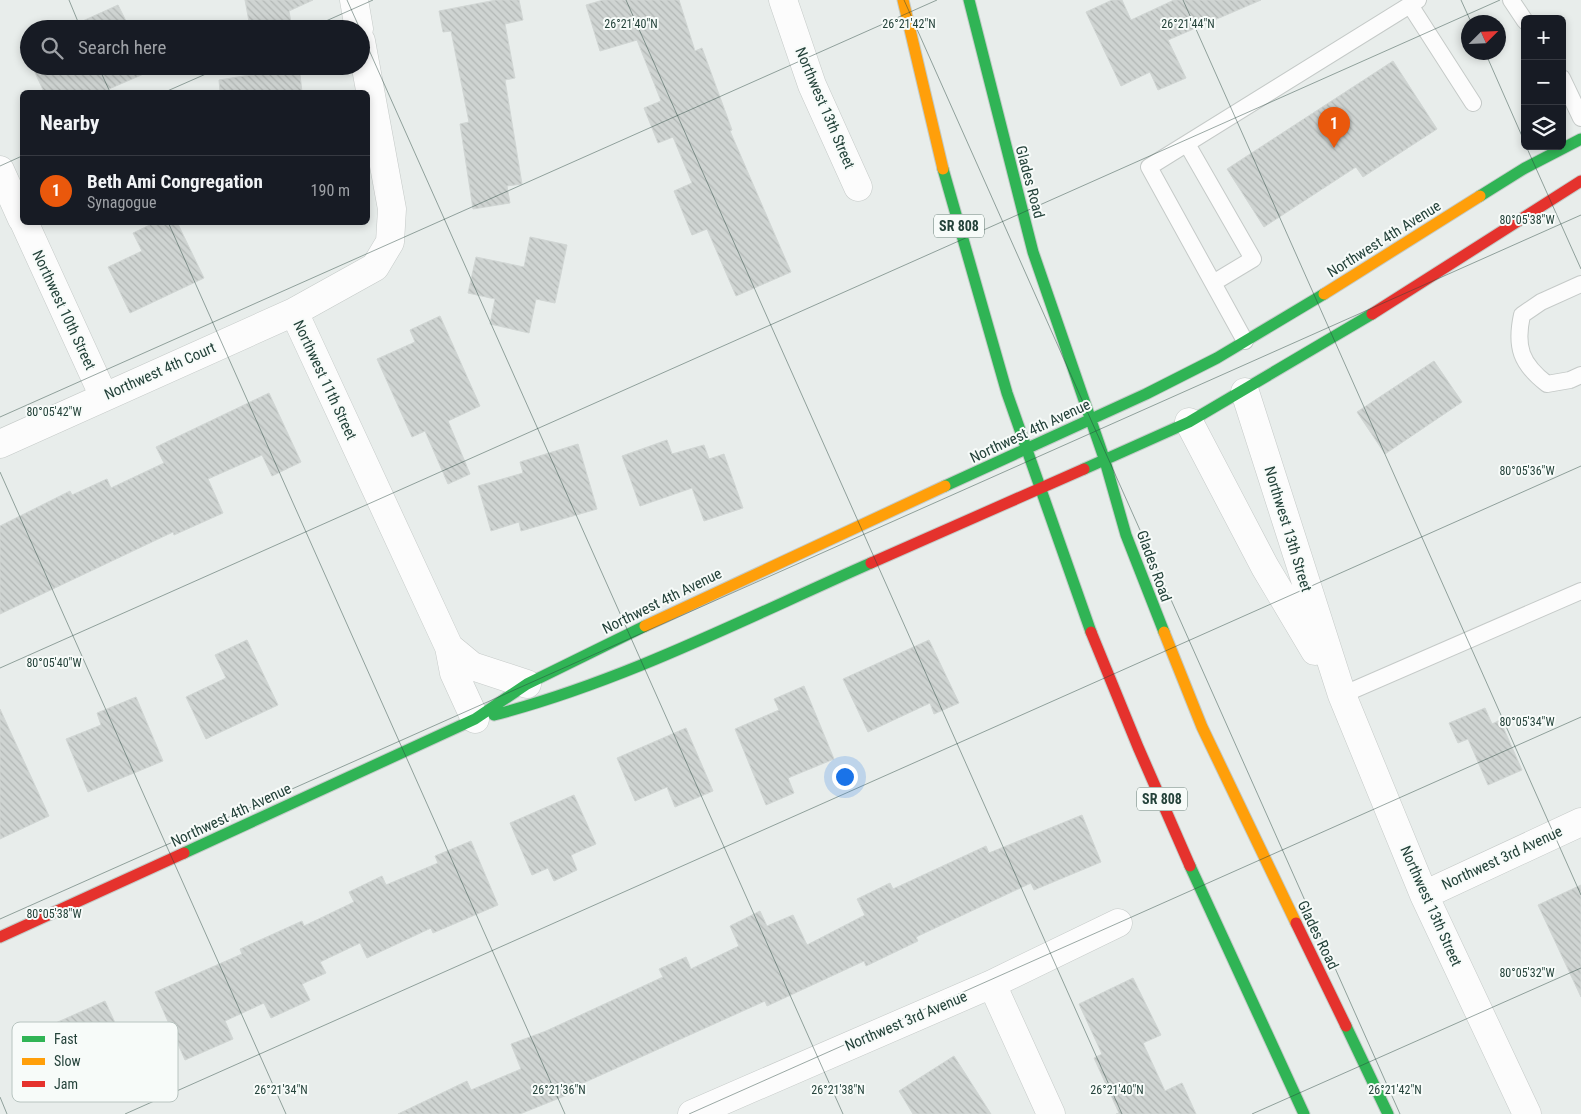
<!DOCTYPE html>
<html lang="en">
<head>
<meta charset="utf-8">
<style>
	:root { --surface:#171b24; --page:#20242c; --text:#f1f3f6; --muted:#9ea1a6; --line:#363941; --accent:#ea580c }
	body { margin:0; font-family:"Roboto Condensed",sans-serif; background:var(--page); color:var(--text) }
	.controls { position:absolute; right:15px; top:15px; display:grid; overflow:hidden; border-radius:8px; box-shadow:0 2px 8px #0003 }
	.controls button { width:45px; height:45px; display:grid; place-items:center; padding:0; border:0; border-bottom:1px solid var(--line); background:var(--surface); color:var(--text); font:25px sans-serif }
	.compass { position:absolute; left:1461px; top:15px; width:45px; height:45px; border-radius:50%; background:var(--surface); box-shadow:0 2px 8px #0003; rotate:66deg }
	.you { position:absolute; left:844px; top:776px; width:18px; height:18px; margin:-12px; border:4px solid #fff; border-radius:50%; background:#1a73e8; box-shadow:0 0 0 8px #1a73e833 }
	.badge { display:grid; place-items:center; width:32px; height:32px; border-radius:50%; background:var(--accent); color:#fff; font-size:16px; font-weight:700 }
	.pin { position:absolute; translate:-50% -41px; filter:drop-shadow(0 1px 2px #0008) }
	.pin::after { content:''; position:absolute; top:26px; width:18px; height:15px; background:inherit; clip-path:polygon(0 0,100% 0,50% 100%) }
	.list { margin:0; padding:0; list-style:none }
	h2 { display:flex; justify-content:space-between; align-items:center; height:65px; margin:0; padding:0 20px; font-size:21px }
	h2 small { font-size:16px; font-weight:400; color:var(--muted) }
	.list li { display:grid; grid-template-columns:32px 1fr auto; gap:15px; align-items:center; box-sizing:border-box; height:70px; padding:0 20px; border-top:1px solid var(--line) }
	.list b { display:block; font-size:19px; white-space:nowrap }
	.list p { margin:0; font-size:16px; white-space:nowrap; color:var(--muted) }
	.list em { font-size:16px; font-style:normal; color:var(--muted) }
	.icon { flex:none; width:28px; height:28px; fill:none; stroke:currentColor; stroke-width:2; stroke-linecap:round; stroke-linejoin:round }
	.map { position:relative; flex:none; width:1581px; height:1114px; overflow:hidden }
	.search { position:absolute; background:var(--surface); box-shadow:0 2px 8px #0003; left:20px; top:20px; width:350px; height:55px; display:flex; align-items:center; gap:12px; box-sizing:border-box; padding:0 18px; border-radius:28px; color:var(--muted); font-size:19px }
	.panel { position:absolute; background:var(--surface); box-shadow:0 2px 8px #0003; left:20px; top:90px; width:350px; height:135px; border-radius:8px }
	.map>svg:first-child { display:block }
	.building { fill:url(#building-back-hatch); stroke:#d1d6d4 }
	.lines { fill:none; stroke-linecap:round; stroke-linejoin:round }
	.lane-casing { stroke:#c5cac8; stroke-width:18 }
	.street-casing { stroke:#c5cac8; stroke-width:29 }
	.fast-casing { stroke:#c3cbc8; stroke-width:13 }
	.slow-casing { stroke:#c3cbc8; stroke-width:13 }
	.jam-casing { stroke:#c3cbc8; stroke-width:13 }
	.lane { stroke:#fcfcfc; stroke-width:16 }
	.street { stroke:#fcfcfc; stroke-width:28 }
	.fast { stroke:#30b455; stroke-width:11 }
	.slow { stroke:#ff9f0a; stroke-width:11 }
	.jam { stroke:#e5322d; stroke-width:11 }
	.ticks { fill:none; stroke:#24423a; stroke-width:1; stroke-opacity:0.45 }
	.labels { text-anchor:middle; stroke-width:4; stroke-linejoin:round; paint-order:stroke }
	.shield { fill:#f7fbf9; stroke:#637a73; stroke-width:1 }
	.shield-label { font-size:14px; font-weight:bold; fill:#24423a }
	.street-label { font-size:15px; fill:#24423a; stroke:#f7fbf9 }
	.key { fill:#f7fbf9; stroke:#b8c4c0; stroke-width:1 }
	.key-label { font-size:14px; fill:#24423a }
	.ticks-label { font-size:12px; text-anchor:middle; fill:#24423a; stroke:#f7fbf9; stroke-width:4; stroke-linejoin:round; paint-order:stroke }
</style>
</head>
<body>
<div class="map">
<svg width="1581" height="1114" viewBox="0 0 1581 1114">
	<defs>
		<pattern id="building-back-hatch" width="6" height="6" patternUnits="userSpaceOnUse" patternTransform="scale(1.25)"><rect width="6" height="6" fill="#cfd4d2"/><path d="M-1 5l2 2M0 0l6 6M5-1l2 2" fill="none" stroke="#b2b7b5"/></pattern>
	</defs>
	<rect width="100%" height="100%" fill="#e8edeb"/>
	<path class="building" d="M245,0h68l-24,11 3,18h-28v-7l-14,5z
		M496,0h23l4,20 -18,4 10,54 -10,2 17,104 -15,2 3,17 -37,6 -13,-85 9,-2 -18,-91 -8,1 -4,-21z
		M603,0h76l16,51 7,-3 30,82 -2,1 61,141 -55,24 -29,-67 -15,6 -18,-44 18,-8 -19,-46 -15,6 -14,-35 17,-7 -24,-61 -37,11 -14,-46z
		M1112,0h10l9,20 43,-20h87l-93,40 18,38 -28,12 -8,-18 -29,14 -35,-74z
		M118,5l12,24h-65z
		M1393,61l44,68 -74,48 -7,-10 -92,60 -37,-58z
		M32,66h130l-60,26h-58z
		M268,66h31l3,26h-82l-1,-12 50,-8z
		M156,222h21l27,56 -74,35 -22,-46 34,-16 -9,-18z
		M530,237l37,8 -12,58 -19,-4 -7,34 -39,-9 5,-25 -27,-6 8,-36 48,10z
		M440,316l40,90 -32,15 22,53 -22,10 -23,-53 -13,6 -35,-78 38,-17 -5,-12z
		M1434,361l28,41 -77,52 -28,-42z
		M269,393l32,69 -29,14 -10,-21 -54,24 15,34 -49,22 -1,-3 -173,82v-88l70,-35 2,4 35,-16 4,9 53,-25 -8,-16z
		M667,440l5,14 32,-9 5,14 15,-5 19,54 -39,13 -12,-33 -52,18 -18,-50z
		M578,444l19,65 -76,22 -2,-9 -28,9 -13,-45 45,-13 -3,-11z
		M247,640l31,65 -72,34 -20,-42 40,-19 -11,-23z
		M929,640l30,63 -25,11 -4,-11 -62,29 -25,-53z
		M804,686l30,73 -46,19 6,15 -28,12 -31,-76 44,-19 -5,-11z
		M136,697l27,64 -75,31 -22,-53 35,-14 -4,-12z
		M1485,708l7,16 8,-4 22,50 -34,15 -20,-46 -10,4 -9,-20z
		M0,709l49,107 -49,23z
		M686,728l27,63 -38,16 -8,-20 -32,14 -18,-43z
		M574,795l22,49 -25,11 6,15 -23,11 -6,-13 -16,7 -22,-52z
		M1082,815l19,47 -67,28 -3,-7 -115,54 2,4 -52,25 -2,-5 -97,45 -2,-5 -195,88 2,4 -52,21h-122l69,-33 4,9 50,-21 -10,-25 35,-13 117,-54 -4,-8 27,-12 5,12 48,-23 -9,-20 30,-15 7,15 26,-11 14,30 58,-30 -8,-16 33,-16 3,6 93,-43 3,7z
		M471,841l27,64 -65,28 -2,-5 -64,30 -7,-15 -40,19 6,11 -24,11 8,16 -39,18 -7,-15 -39,18 8,18 -48,21 -30,-68 87,-38 -2,-5 62,-28 2,5 50,-24 -5,-10 33,-16 4,9 52,-22 -3,-7z
		M1581,885v112l-43,-92z
		M1133,978l28,57 -18,8 22,48 17,-8 14,31h-80l3,-1 -25,-55 8,-4 -23,-50z
		M105,1001l32,69 -38,17 -12,-26 -34,15 -20,-43z
		M954,1056l37,58h-78l-14,-23z"/>
	<g class="lines">
		<g class="lane-casing">
			<path id="lane" d="M1511,0l14,21
				M1410,5l63,98
				M1562,78l19,40
				M1187,144l66,115 -40,24
				M1581,284l-40,18 -19,13c-7,32 -1,49 25,69l23,-4 11,-5
				M1245,341l-96,-174 269,-167
				M1342,695l239,-104"/>
		</g>
		<g class="street-casing">
			<path id="street" d="M354,0l5,29
				M783,0l29,85 46,102
				M0,170l22,49
				M24,222l80,175
				M294,312l155,335 5,26 21,46
				M1245,392l97,303 82,200 103,219
				M1189,422l76,145 50,84
				M0,444l294,-132 81,-45 15,-25 2,-33 -31,-168
				M449,647l23,19 55,18
				M1424,895l157,-73
				M992,984l59,130
				M692,1114l300,-130 126,-61"/>
		</g>
		<g class="fast-casing">
			<path id="fast" d="M969,0l64,252 72,209 21,74 38,97
				M943,169l64,224 84,239
				M1480,196l45,-28 56,-29
				M1084,469l105,-47 183,-108
				M945,486l201,-92 71,-36 107,-64
				M494,715c131,-34 254,-98 377,-152
				M184,853l291,-134 52,-35 118,-58
				M1190,866l114,248
				M1346,1026l42,88"/>
		</g>
		<g class="slow-casing">
			<path id="slow" d="M903,0l40,169
				M1324,294l156,-98
				M645,626l300,-140
				M1164,632l38,95 94,196"/>
		</g>
		<g class="jam-casing">
			<path id="jam" d="M1372,314l209,-133
				M871,563l213,-94
				M1091,632l47,115 52,119
				M1296,923l50,103
				M0,937l184,-84"/>
		</g>
		<use href="#lane" class="lane"/>
		<use href="#street" class="street"/>
		<use href="#fast" class="fast"/>
		<use href="#slow" class="slow"/>
		<use href="#jam" class="jam"/>
	</g>
	<path class="ticks" d="M69,0l12,29M347,0l13,29M626,0l496,1114M904,0l496,1114M1183,0l398,895M1461,0l10,22M308,29l65,-29M361,32l482,1082M1485,52l40,91M98,66l12,26M165,92l59,-26M1526,146l55,123M0,166l22,-10M168,222l397,892M0,417l937,-417M0,472l286,642M0,668l1500,-668M0,919l1581,-704M0,1097l7,17M125,1114l1456,-648M689,1114l892,-397M1252,1114l329,-146"/>
	<g class="labels">
		<g class="shield">
			<rect x="934" y="214.5" width="50" height="23" rx="4"/>
			<rect x="1137" y="787.5" width="50" height="23" rx="4"/>
		</g>
		<g class="shield-label">
			<text x="959" y="231">SR 808</text>
			<text x="1162" y="804">SR 808</text>
		</g>
		<g class="street-label">
			<text transform="translate(825 108) rotate(67)" y="5">Northwest 13th Street</text>
			<text transform="translate(1030 182) rotate(75)" y="5">Glades Road</text>
			<text transform="translate(1384 239) rotate(-32)" y="5">Northwest 4th Avenue</text>
			<text transform="translate(64 310) rotate(65)" y="5">Northwest 10th Street</text>
			<text transform="translate(160 371) rotate(-24)" y="5">Northwest 4th Court</text>
			<text transform="translate(325 380) rotate(65)" y="5">Northwest 11th Street</text>
			<text transform="translate(1030 431) rotate(-25)" y="5">Northwest 4th Avenue</text>
			<text transform="translate(1288 529) rotate(73)" y="5">Northwest 13th Street</text>
			<text transform="translate(1154 566) rotate(70)" y="5">Glades Road</text>
			<text transform="translate(662 601) rotate(-26)" y="5">Northwest 4th Avenue</text>
			<text transform="translate(231 815) rotate(-25)" y="5">Northwest 4th Avenue</text>
			<text transform="translate(1502 858) rotate(-25)" y="5">Northwest 3rd Avenue</text>
			<text transform="translate(1431 906) rotate(66)" y="5">Northwest 13th Street</text>
			<text transform="translate(1318 935) rotate(64)" y="5">Glades Road</text>
			<text transform="translate(906 1021) rotate(-23)" y="5">Northwest 3rd Avenue</text>
		</g>
	</g>
	<rect x="12" y="1022" width="166" height="80" rx="8" class="key"/>
	<rect x="22" y="1036" width="23" height="6" fill="#30b455"/>
	<rect x="22" y="1058" width="23" height="7" fill="#ff9f0a"/>
	<rect x="22" y="1081" width="23" height="6" fill="#e5322d"/>
	<g class="key-label">
		<text x="54" y="1044">Fast</text>
		<text x="54" y="1066">Slow</text>
		<text x="54" y="1089">Jam</text>
	</g>
	<g class="ticks-label">
		<text x="631" y="28">26°21'40"N</text>
		<text x="1188" y="28">26°21'44"N</text>
		<text x="909" y="28">26°21'42"N</text>
		<text x="1527" y="224">80°05'38"W</text>
		<text x="54" y="416">80°05'42"W</text>
		<text x="1527" y="475">80°05'36"W</text>
		<text x="54" y="667">80°05'40"W</text>
		<text x="1527" y="726">80°05'34"W</text>
		<text x="54" y="918">80°05'38"W</text>
		<text x="1527" y="977">80°05'32"W</text>
		<text x="281" y="1094">26°21'34"N</text>
		<text x="559" y="1094">26°21'36"N</text>
		<text x="838" y="1094">26°21'38"N</text>
		<text x="1117" y="1094">26°21'40"N</text>
		<text x="1395" y="1094">26°21'42"N</text>
	</g>
</svg>
<div class="controls">
<button>+</button>
<button>−</button>
<button><svg class="icon" aria-label="layers" viewBox="0 0 24 24"><path d="M12 4l9 5-9 5-9-5zM3 14l9 5 9-5"/></svg></button>
</div>
<svg class="compass" viewBox="-18 -18 36 36"><path d="M0-13l5 13h-10z" fill="#e53935"/><path d="M0 13l5-13h-10z" fill="#9ea1a6"/></svg>
<div class="you"></div>
<div class="pin badge" style="left:1334px;top:148px">1</div>
<div class="search"><svg class="icon" aria-label="search" viewBox="0 0 24 24"><circle cx="10" cy="10" r="6"/><path d="M15 15l6 6"/></svg>Search here</div>
<section class="panel">
<h2>Nearby<small></small></h2>
<ul class="list">
<li><span class="badge">1</span><div><b>Beth Ami Congregation</b><p>Synagogue</p></div><em>190 m</em></li>
</ul>
</section>
</div>
</body>
</html>
